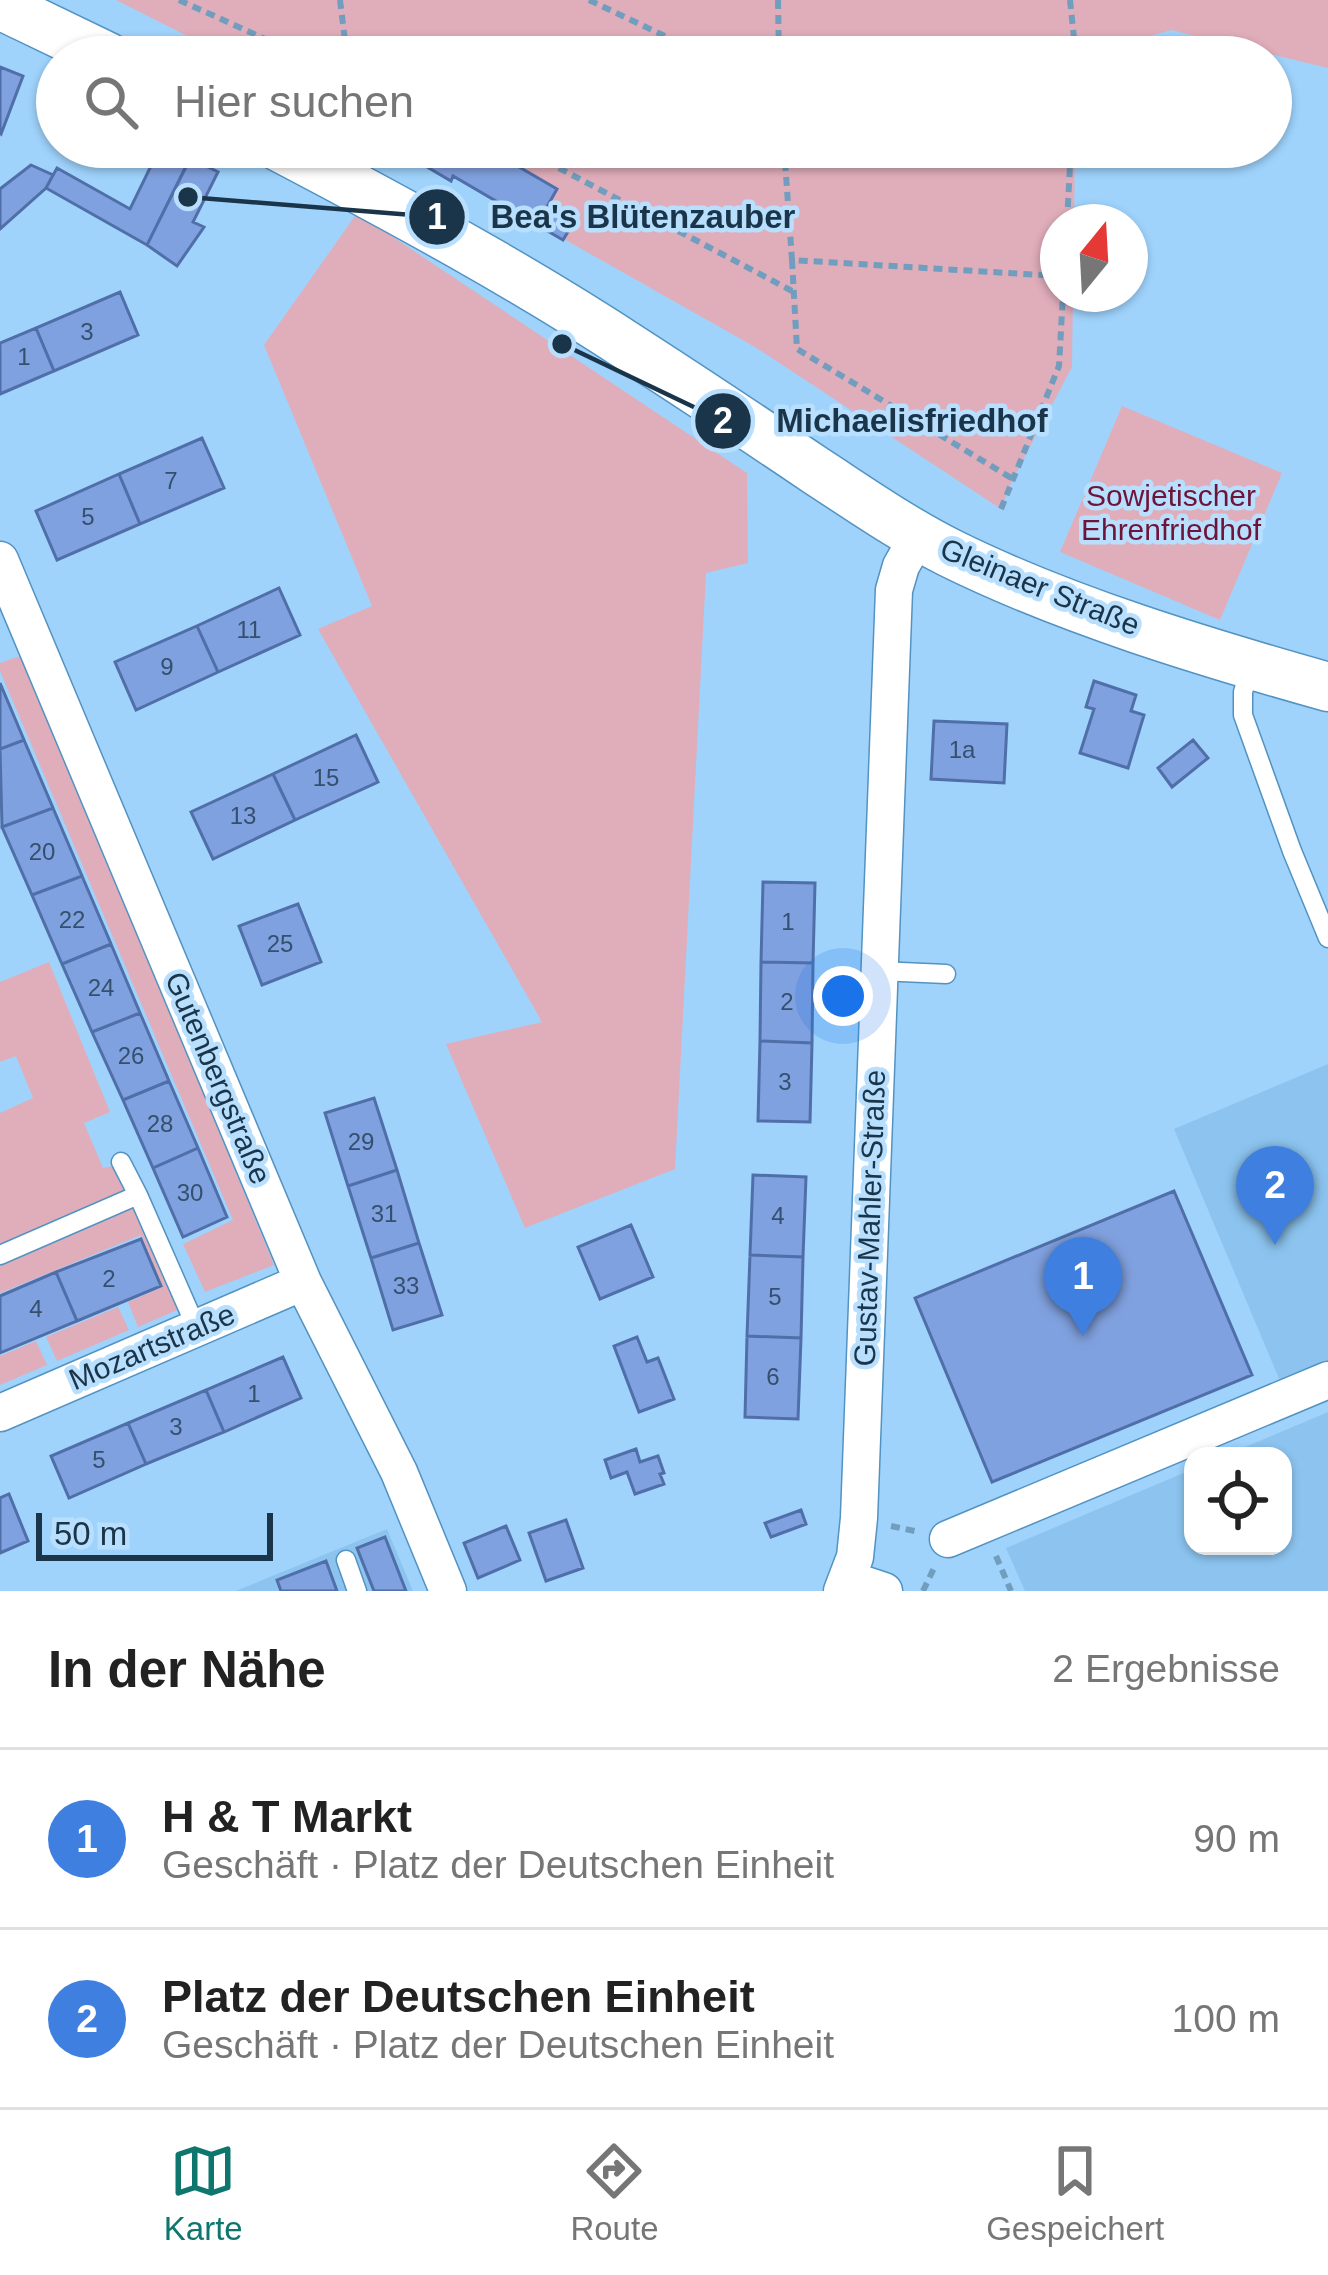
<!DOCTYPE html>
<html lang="de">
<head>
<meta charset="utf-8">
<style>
	:root { --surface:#fff; --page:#f6f6f6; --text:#222; --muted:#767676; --line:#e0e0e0; --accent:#0f766e }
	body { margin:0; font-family:Helvetica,sans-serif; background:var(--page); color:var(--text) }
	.controls { position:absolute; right:36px; bottom:36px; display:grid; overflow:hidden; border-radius:24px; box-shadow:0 3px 9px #0004 }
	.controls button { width:108px; height:108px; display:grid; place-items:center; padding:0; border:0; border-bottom:3px solid var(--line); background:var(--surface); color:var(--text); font:60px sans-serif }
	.compass { position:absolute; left:1040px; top:204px; width:108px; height:108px; border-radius:50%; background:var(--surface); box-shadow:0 3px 9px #0004; rotate:18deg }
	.scale { position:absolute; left:36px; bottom:30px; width:237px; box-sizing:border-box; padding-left:12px; border:6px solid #1a3549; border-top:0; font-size:33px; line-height:42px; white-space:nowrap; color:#1a3549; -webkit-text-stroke:9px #b8dffd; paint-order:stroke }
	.you { position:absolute; left:843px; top:996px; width:42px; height:42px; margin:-30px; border:9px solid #fff; border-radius:50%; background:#1a73e8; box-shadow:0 0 0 18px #1a73e833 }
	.badge { display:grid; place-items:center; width:78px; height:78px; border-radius:50%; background:var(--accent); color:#fff; font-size:39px; font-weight:700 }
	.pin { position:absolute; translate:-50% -99px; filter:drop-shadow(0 3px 6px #0008) }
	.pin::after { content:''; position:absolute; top:63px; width:42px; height:36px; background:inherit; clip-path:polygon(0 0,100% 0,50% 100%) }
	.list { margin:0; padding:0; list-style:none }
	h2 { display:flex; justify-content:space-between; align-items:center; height:156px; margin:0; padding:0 48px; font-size:51px }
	h2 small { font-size:39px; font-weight:400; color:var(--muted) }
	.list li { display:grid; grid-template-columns:78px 1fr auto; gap:36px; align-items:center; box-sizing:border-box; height:180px; padding:0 48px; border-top:3px solid var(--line) }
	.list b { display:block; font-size:45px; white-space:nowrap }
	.list p { margin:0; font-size:39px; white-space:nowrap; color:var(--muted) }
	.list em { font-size:39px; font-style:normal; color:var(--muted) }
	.icon { flex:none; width:66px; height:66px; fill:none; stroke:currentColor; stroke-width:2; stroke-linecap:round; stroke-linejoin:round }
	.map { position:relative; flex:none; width:1328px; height:1591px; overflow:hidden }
	.search { position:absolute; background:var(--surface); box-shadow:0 3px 9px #0004; left:36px; right:36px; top:36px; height:132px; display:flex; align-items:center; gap:30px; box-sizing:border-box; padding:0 42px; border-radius:66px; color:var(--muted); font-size:45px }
	.sheet { height:516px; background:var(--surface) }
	nav { display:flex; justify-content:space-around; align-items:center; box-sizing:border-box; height:168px; border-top:3px solid var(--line); background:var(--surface); font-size:33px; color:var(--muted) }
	nav a { display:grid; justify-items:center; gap:6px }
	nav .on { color:var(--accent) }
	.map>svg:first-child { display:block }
	.built { fill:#8cc4ef }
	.green { fill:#e0aeba }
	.building { fill:#80a1df; stroke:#506fa9; stroke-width:3 }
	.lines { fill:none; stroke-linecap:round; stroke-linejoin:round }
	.lane-casing { stroke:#5293c2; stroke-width:21 }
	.street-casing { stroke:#5293c2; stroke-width:39 }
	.secondary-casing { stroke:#5293c2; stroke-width:51 }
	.path { stroke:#719dbe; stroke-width:6; stroke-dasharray:9 6; stroke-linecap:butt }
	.lane { stroke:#fff; stroke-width:18 }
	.street { stroke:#fff; stroke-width:36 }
	.secondary { stroke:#fff; stroke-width:48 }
	.labels { text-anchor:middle; stroke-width:9; stroke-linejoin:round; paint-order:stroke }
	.number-label { font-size:24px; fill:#34506e }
	.park-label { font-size:30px; fill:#6d1438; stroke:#b8dffd }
	.street-label { font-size:30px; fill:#1a3549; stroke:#b8dffd }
	.leader { fill:none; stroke:#1a3549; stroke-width:4.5 }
	.callout-dot { fill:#1a3549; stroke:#b8dffd; stroke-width:4.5 }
	.mark-label { font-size:36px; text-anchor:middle; font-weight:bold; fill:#fff }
	.callout-label { font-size:33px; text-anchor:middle; font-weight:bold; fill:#1a3549; stroke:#b8dffd; stroke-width:9; stroke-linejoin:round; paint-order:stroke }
</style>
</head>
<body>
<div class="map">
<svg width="1328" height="1591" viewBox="0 0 1328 1591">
	<rect width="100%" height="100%" fill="#9fd3fc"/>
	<path class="built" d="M1328,1064v297l-48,20 -106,-252z
		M1328,1412v179h-303l-19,-43 187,-79v77h90v-90h-59z
		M387,1529l26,62h-177z"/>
	<path class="green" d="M116,0h1212v68l-157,-38 -95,27h-847z
		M401,147h674l-1,75h-16v72h15l-1,73 -59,112 -12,30 -246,-162z
		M357,213l390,260 1,90 -42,10 -31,596 -150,59 -79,-184 96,-22 -224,-393 54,-23 -108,-261z
		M1122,406l160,67 -62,147 -160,-68z
		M23,655l251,610 -69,27 -22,-48 50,-24 -233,-549v-8z
		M49,962l61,150 -26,11 19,45 14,-3 12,27 -129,55v-134l33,-15 -17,-42 -16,6v-80z
		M136,1200l48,107 -46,20 -10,-25 35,-15 -22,-52 -141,58v-34z
		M118,1307l11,23 -72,31 -11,-24z
		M36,1341l11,24 -47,20v-29z"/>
	<path class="building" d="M0,67l23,9 -22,58 -1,-1z
		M152,147h10l27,14 -42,84 -101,-57 11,-20 73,41 21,-43 -7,-3z
		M401,147h84l72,42 -9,16 27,15 -12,20 -110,-64 -2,5 -39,-23 2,-3z
		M190,158l28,14 -25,50 11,5 -27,39 -30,-21z
		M31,165l22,10 -7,13 -46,41v-40z
		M120,292l18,43 -84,36 -18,-43z
		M36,328l18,43 -54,23v-51z
		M202,438l22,50 -84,36 -21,-50z
		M119,474l21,50 -83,36 -21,-49z
		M279,588l21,47 -82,37 -21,-46z
		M197,626l21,46 -82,38 -21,-48z
		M1094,681l42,14 -5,16 13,4 -16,53 -48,-15 14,-44 -8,-2z
		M0,683l24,57 -24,9z
		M934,721l73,3 -3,59 -73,-4z
		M356,735l22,47 -83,38 -22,-46z
		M24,740l29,68 -51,19 -2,-78z
		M1193,740l15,18 -36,29 -14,-19z
		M273,774l22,46 -82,39 -22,-47z
		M53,808l29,68 -50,19 -30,-68z
		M82,876l29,68 -49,20 -30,-69z
		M763,882l52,1 -2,80 -52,-1z
		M298,904l23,58 -59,23 -23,-59z
		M111,944l29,69 -48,19 -30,-68z
		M761,962l52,1 -1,80 -52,-2z
		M140,1013l29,68 -46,19 -31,-68z
		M760,1041l52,2 -2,79 -52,-1z
		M169,1081l29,67 -45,20 -30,-68z
		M374,1098l23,72 -49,16 -23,-73z
		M198,1148l29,69 -44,20 -30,-69z
		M397,1170l22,73 -48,15 -23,-72z
		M753,1175l53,2 -3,80 -53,-2z
		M1174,1191l78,184 -260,107 -77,-184z
		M631,1225l22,52 -53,22 -22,-52z
		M141,1239l20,47 -84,35 -21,-49z
		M419,1243l23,72 -49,15 -22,-72z
		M750,1255l53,2 -2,81 -54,-2z
		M56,1272l21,49 -77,32v-57z
		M747,1336l54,2 -3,81 -53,-2z
		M637,1337l10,25 11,-4 16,41 -35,13 -25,-66z
		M283,1357l18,41 -77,34 -18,-42z
		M206,1390l18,42 -78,32 -18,-41z
		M128,1423l18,41 -77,34 -18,-42z
		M636,1449l4,13 18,-6 6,17 -4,1 4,10 -29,10 -8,-22 -16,6 -6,-18z
		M9,1494l19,47 -28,12v-55z
		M801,1510l5,14 -35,13 -6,-14z
		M566,1520l17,48 -37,13 -17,-48z
		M506,1526l14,34 -42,18 -14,-35z
		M385,1537l21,54h-32l-17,-43z
		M326,1561l11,30h-56l-4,-11z"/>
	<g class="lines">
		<g class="lane-casing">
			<path id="lane" d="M1251,665l-8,27v23l49,136 36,87
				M879,971l67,3
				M121,1162l17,33
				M0,1255l138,-60 58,132
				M346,1560l11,31"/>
		</g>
		<g class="street-casing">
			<path id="street" d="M0,560l303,722 96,190 49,119
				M0,1413l303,-131
				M948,1539l380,-159
				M848,1579l36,12
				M842,1591l13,-34 4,-39 35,-928 7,-24 17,-30"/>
		</g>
		<g class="secondary-casing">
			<path id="secondary" d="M0,5l108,52
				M279,147c122,64 242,129 356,204 62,40 122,80 183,121 43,28 86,58 132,81 115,57 254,99 378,134"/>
		</g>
		<path class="path" d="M179,0l95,43 74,14
			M340,0l7,57
			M589,0l120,57
			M778,0l1,57
			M1070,0l6,57
			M519,147l273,144
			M784,147l8,113 266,16
			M1067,222l4,-75
			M792,260l5,89 216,130
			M1001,509l58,-143 4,-72
			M891,1526l28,6
			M996,1556l15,35
			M923,1591l11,-23"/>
		<use href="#lane" class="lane"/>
		<use href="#street" class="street"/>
		<use href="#secondary" class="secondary"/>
	</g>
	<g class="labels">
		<g class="number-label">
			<text x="87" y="340">3</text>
			<text x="24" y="365">1</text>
			<text x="171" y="489">7</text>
			<text x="88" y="525">5</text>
			<text x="249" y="638">11</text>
			<text x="167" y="675">9</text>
			<text x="962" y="758">1a</text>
			<text x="326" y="786">15</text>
			<text x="243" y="824">13</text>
			<text x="42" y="860">20</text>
			<text x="72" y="928">22</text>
			<text x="788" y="930">1</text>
			<text x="280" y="952">25</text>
			<text x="101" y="996">24</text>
			<text x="787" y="1010">2</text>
			<text x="131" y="1064">26</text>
			<text x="785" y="1090">3</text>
			<text x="160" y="1132">28</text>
			<text x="361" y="1150">29</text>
			<text x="190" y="1201">30</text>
			<text x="384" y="1222">31</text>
			<text x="778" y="1224">4</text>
			<text x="109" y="1287">2</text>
			<text x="406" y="1294">33</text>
			<text x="775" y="1305">5</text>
			<text x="36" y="1317">4</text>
			<text x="773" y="1385">6</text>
			<text x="254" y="1402">1</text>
			<text x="176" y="1435">3</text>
			<text x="99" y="1468">5</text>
		</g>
		<g class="park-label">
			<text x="1171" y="506">Sowjetischer<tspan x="1171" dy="34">Ehrenfriedhof</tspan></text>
		</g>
		<g class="street-label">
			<text transform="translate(1040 587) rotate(22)" y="10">Gleinaer Straße</text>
			<text transform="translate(218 1078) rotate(67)" y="10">Gutenbergstraße</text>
			<text transform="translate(870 1218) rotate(-88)" y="10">Gustav-Mahler-Straße</text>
			<text transform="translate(152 1347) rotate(-23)" y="10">Mozartstraße</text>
		</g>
	</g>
	<path class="leader" d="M188 197L437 217M562 344L723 421"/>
	<g class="callout-dot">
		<circle cx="188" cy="197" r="12"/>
		<circle cx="562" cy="344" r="12"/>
		<circle cx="437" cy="217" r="30"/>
		<circle cx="723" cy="421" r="30"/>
	</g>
	<g class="mark-label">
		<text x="437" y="229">1</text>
		<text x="723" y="433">2</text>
	</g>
	<g class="callout-label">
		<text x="643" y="228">Bea's Blütenzauber</text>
		<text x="912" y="432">Michaelisfriedhof</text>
	</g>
</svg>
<div class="controls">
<button><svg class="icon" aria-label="locate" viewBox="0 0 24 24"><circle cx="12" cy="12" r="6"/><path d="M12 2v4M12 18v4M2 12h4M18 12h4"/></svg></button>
</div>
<svg class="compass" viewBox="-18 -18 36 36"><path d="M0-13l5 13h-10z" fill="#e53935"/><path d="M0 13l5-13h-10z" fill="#767676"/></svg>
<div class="scale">50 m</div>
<div class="you"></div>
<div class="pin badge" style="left:1083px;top:1336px;background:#3f7fe0">1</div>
<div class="pin badge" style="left:1275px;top:1245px;background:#3f7fe0">2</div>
<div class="search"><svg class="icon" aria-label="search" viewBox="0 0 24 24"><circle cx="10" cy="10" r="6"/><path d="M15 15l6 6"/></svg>Hier suchen</div>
</div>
<section class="sheet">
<h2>In der Nähe<small>2 Ergebnisse</small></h2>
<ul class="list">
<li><span class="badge" style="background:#3f7fe0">1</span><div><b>H &amp; T Markt</b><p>Geschäft · Platz der Deutschen Einheit</p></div><em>90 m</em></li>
<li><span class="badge" style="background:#3f7fe0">2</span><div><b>Platz der Deutschen Einheit</b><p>Geschäft · Platz der Deutschen Einheit</p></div><em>100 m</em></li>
</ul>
</section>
<nav>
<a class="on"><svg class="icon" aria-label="map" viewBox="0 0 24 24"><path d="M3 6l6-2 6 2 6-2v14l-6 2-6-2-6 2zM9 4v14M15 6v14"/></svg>Karte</a>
<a><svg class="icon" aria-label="directions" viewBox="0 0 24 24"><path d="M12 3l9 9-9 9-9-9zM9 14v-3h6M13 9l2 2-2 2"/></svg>Route</a>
<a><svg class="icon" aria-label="saved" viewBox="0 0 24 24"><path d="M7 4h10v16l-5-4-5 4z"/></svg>Gespeichert</a>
</nav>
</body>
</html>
